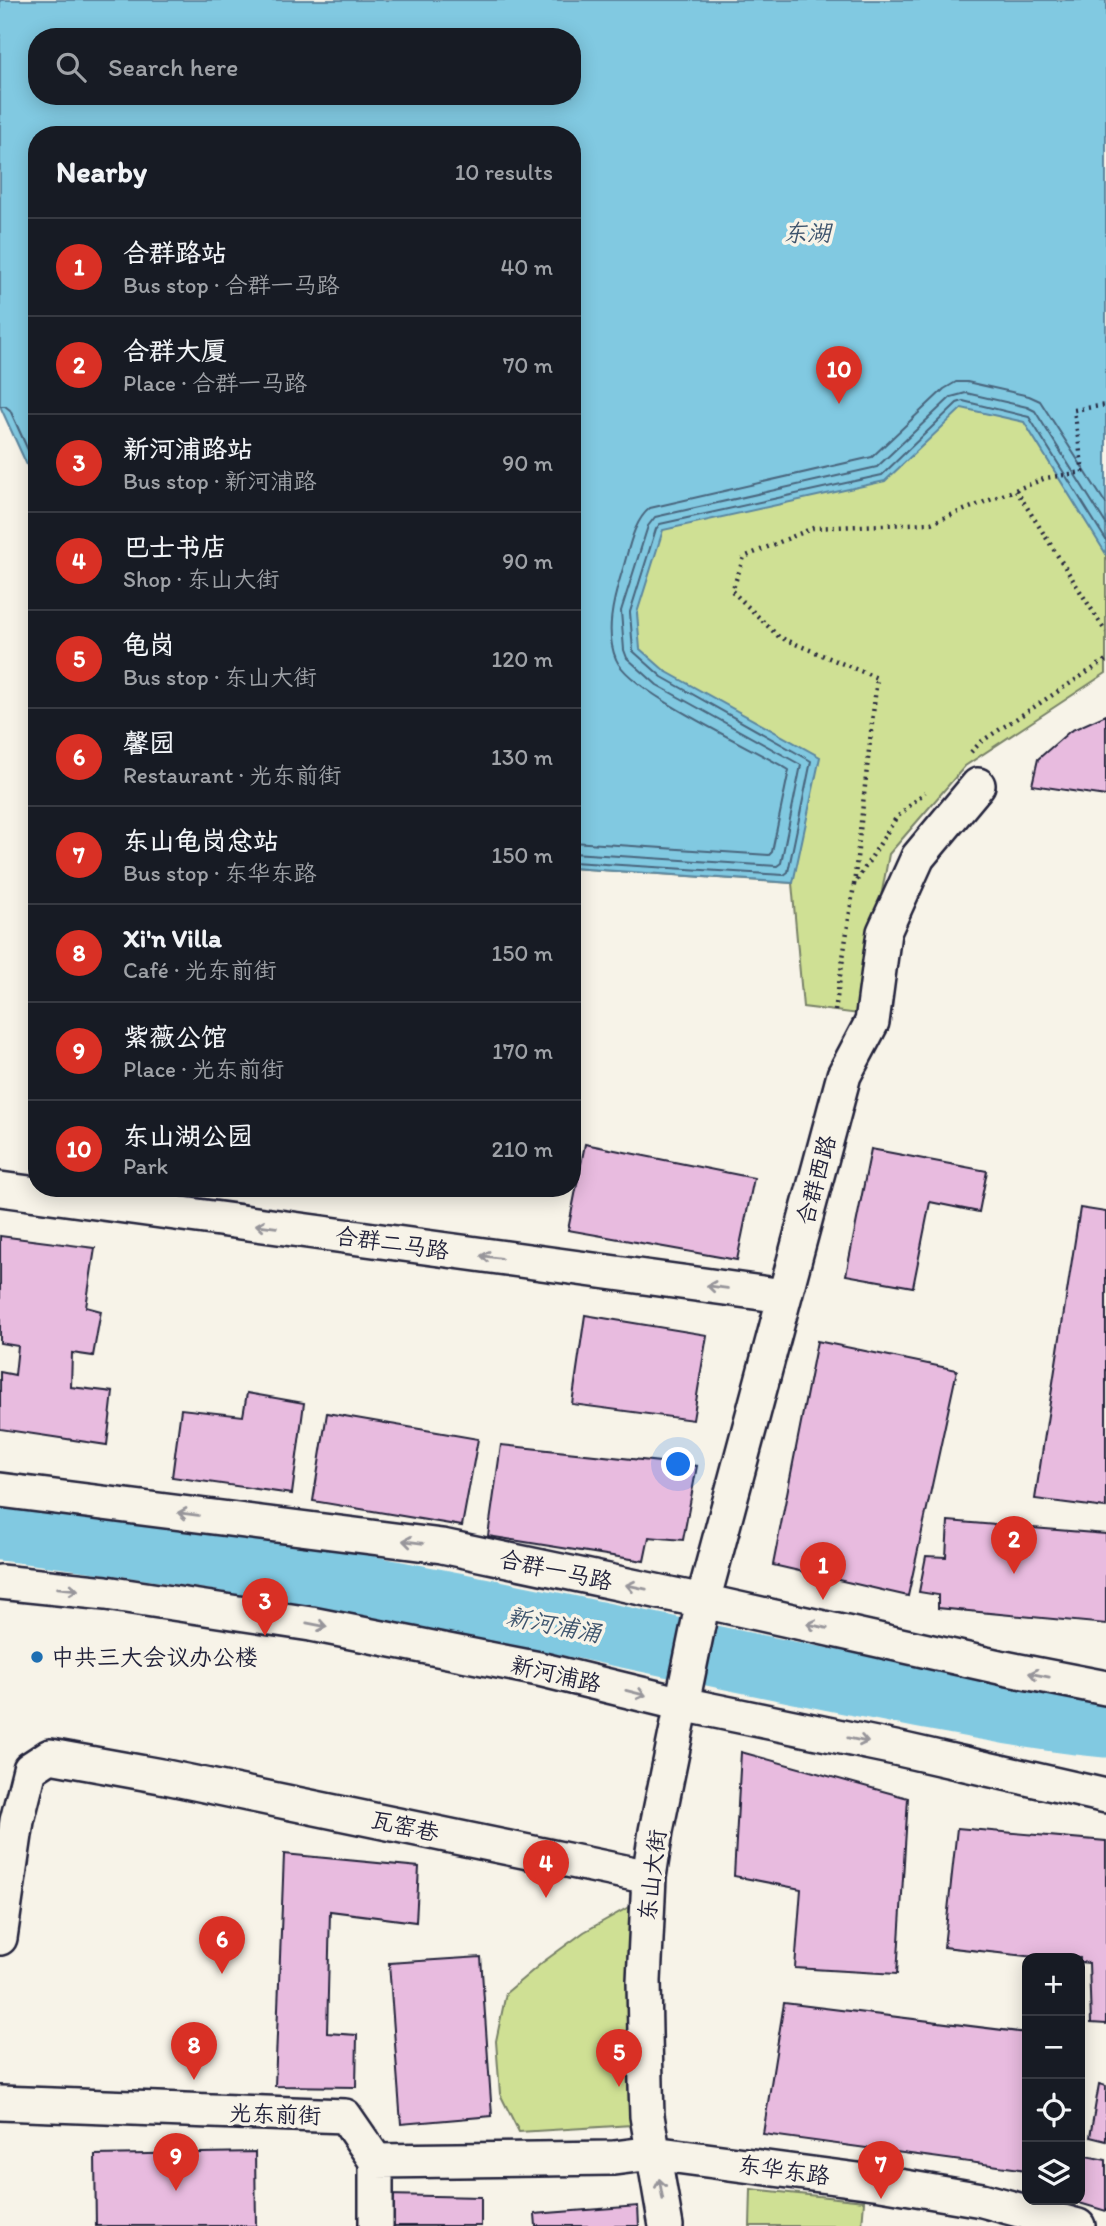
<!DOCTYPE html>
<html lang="en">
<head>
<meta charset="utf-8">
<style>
	:root { --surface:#171b24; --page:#20242c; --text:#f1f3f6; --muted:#9ea1a6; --line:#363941; --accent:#d93025 }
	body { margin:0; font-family:Itim,"LXGW WenKai TC",sans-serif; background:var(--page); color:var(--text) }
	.controls { position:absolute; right:21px; bottom:21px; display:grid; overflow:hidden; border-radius:14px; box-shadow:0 4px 18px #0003 }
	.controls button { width:63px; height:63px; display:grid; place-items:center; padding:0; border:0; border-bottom:2px solid var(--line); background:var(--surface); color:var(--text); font:35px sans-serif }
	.you { position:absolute; left:679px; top:1465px; width:24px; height:24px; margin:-18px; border:5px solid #fff; border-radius:50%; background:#1a73e8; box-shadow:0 0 0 10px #1a73e833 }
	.badge { display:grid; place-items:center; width:46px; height:46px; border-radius:50%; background:var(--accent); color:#fff; font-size:23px; font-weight:700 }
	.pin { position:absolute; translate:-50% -58px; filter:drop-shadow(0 2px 4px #0008) }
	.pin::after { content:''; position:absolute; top:37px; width:24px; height:21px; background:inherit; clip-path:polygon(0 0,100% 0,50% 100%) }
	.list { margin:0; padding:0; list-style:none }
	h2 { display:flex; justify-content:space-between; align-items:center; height:91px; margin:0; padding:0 28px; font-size:30px }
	h2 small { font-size:23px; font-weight:400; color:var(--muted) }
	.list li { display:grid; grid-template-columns:46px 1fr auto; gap:21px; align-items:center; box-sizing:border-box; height:98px; padding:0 28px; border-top:2px solid var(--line) }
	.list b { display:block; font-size:26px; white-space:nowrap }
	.list p { margin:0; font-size:23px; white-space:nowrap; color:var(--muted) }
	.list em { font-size:23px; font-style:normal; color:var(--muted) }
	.icon { flex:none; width:38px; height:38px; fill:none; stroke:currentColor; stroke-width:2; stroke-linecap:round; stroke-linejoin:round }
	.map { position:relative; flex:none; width:1106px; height:2226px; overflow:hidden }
	.search { position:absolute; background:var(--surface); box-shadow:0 4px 18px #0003; left:28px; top:28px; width:553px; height:77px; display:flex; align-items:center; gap:18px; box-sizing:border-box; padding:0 24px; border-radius:28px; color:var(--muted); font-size:26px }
	.panel { position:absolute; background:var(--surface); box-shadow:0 4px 18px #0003; left:28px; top:126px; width:553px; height:1071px; border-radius:28px }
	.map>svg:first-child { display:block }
	.green { fill:#cfe094; stroke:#788168; stroke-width:2 }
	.water { fill:#81c9e1; stroke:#5b869f; stroke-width:2; fill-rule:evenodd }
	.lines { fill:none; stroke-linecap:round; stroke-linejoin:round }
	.shore { stroke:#48657d; stroke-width:2 }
	.river { stroke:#81c9e1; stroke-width:61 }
	.building { fill:#e8bbdf; stroke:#22223b; stroke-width:2 }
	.minor-casing { stroke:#22223b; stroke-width:38 }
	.path { stroke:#22223b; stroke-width:4.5; stroke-dasharray:2 5; stroke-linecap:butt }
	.minor { stroke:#f7f3e8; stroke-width:33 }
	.oneway { stroke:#97959a }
	.poi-dot { fill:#1f6fb2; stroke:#f7f3e8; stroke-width:2.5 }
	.labels { text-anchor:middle; stroke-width:7; stroke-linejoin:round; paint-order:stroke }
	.street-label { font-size:23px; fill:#22223b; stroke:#f7f3e8 }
	.poi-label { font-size:23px; fill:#22223b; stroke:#f7f3e8; text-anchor:start }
	.water-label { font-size:24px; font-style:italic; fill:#3e546d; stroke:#f7f3e8 }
</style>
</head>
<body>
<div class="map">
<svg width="1106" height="2226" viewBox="0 0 1106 2226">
	<rect width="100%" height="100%" fill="#f7f3e8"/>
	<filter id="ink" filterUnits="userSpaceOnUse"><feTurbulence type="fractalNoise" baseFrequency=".0143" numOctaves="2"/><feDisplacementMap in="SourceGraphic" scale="14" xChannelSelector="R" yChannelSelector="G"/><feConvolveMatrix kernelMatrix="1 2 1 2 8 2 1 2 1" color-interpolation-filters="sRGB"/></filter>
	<g filter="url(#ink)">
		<path class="green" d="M1106,0v673l-141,93 -76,88 -30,160 -56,-7 -11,-124 -220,-15v-831z
			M629,1907l3,218 -113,7 -19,-38 -4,-53 10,-48 37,-31 41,-30z
			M751,2189l113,12 -2,25h-112z"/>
		<path class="water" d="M0,0h1106v554l-82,-132 -62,-14 -77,73 -222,49 -26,83 3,36 25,22 155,86 -27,126 -221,-15v-733h-535v352l-37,-81zM37,37h535v59h-535z"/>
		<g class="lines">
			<path class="shore" d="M0,406h5l5,4 27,60
				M572,842l197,13 3,-3 17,-82c-36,-22 -160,-78 -173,-111 -11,-26 -3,-58 5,-84 7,-20 11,-53 29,-67l222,-51 72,-68 12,-7h11l62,14 11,5 66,103
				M572,853l205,13 4,-3 20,-98 -144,-80 -30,-27 -3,-8 -3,-39 27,-85 7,-9 222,-50 74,-70 15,-4 61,14 8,4 71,113
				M572,862l212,13 4,-3 23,-111 -149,-84 -29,-26 -3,-39 26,-83 4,-5 222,-49 75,-72 6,-2 66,16 77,123"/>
			<path class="river" d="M0,1530c222,25 443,69 662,115 87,19 173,36 260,53 61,11 122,24 184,29"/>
		</g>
		<path class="building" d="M1106,715v81l-74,-11 6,-26 32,-28z
			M585,1144l169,34 -17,82 -169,-30z
			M871,1149l116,22 -8,41 -49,-10 -17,85 -67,-12z
			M1080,1208l26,4v296l-71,-9z
			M0,1236l95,12 -9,59 15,4 -8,45 -21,-3 -1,34 42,5 -6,53 -107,-16v-57l15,3 3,-29 -18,-3z
			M585,1315l122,20 -14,85 -121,-16z
			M817,1341l140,29 -49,226 -135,-31z
			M247,1393l57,10 -12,91 -120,-17 9,-68 62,7z
			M327,1413l151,26 -16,87 -149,-25z
			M501,1445l196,21 -14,74 -34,-3 -5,24 -156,-25z
			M948,1521l158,13v90l-168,-16v-13l-19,-3 7,-36 20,1z
			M741,1752l167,46 -11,176 -102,-6 6,-79 -67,-13z
			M957,1828l149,13v183l-15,-1 -2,-60 -9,-1v-4h-37l-99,-11z
			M284,1854l135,13 -3,55 -86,-11 -3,122 30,2 -1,52 -81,-1z
			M481,1957l11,159 -91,8 -12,-161z
			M784,2003l243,30v137l-264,-36z
			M1099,2084l7,2v55l-16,-4z
			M255,2152l1,74h-160l-1,-71z
			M1086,2156l20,4v51l-30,-9v-2h4v-16z
			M387,2195l94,2v29h-95z
			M638,2206l1,20h-103l-1,-12z"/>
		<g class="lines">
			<g class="minor-casing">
				<path id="minor" d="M0,1189l784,107
					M0,1490l442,56 261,55 301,67 102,20
					M0,1582l106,11 205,31 228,45 143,35 213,44 211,48
					M0,1938l17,-117 13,-52 20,-13 111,20 488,101
					M0,2103l345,13 31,45 238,-3 39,-5 228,30 101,17 96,26
					M376,2226v-65
					M666,2226l-19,-110 -1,-31 -2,-104 5,-104 7,-46 47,-230 141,-526 28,-53 12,-90 34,-75 60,-72"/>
			</g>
			<path class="path" d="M1016,490l90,142
				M971,752l11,-11 124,-81
				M854,885l23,-207 -98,-41 -47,-46 12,-34 69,-29 118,-5 115,-45 37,-6 -9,-62 32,-5
				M835,1011l19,-126 42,-67 29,-26"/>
			<use href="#minor" class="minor"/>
		</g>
		<defs><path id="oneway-shaft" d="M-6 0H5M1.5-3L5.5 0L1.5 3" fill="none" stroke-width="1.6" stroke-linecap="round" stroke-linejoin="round" transform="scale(1.75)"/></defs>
		<g class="oneway">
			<use href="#oneway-shaft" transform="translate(266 1226) rotate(-172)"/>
			<use href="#oneway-shaft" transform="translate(491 1257) rotate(-172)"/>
			<use href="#oneway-shaft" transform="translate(717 1287) rotate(-172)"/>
			<use href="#oneway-shaft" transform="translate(188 1514) rotate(-173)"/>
			<use href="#oneway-shaft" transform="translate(413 1542) rotate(-173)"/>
			<use href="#oneway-shaft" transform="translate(636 1587) rotate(-168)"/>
			<use href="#oneway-shaft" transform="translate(68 1589) rotate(6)"/>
			<use href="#oneway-shaft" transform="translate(317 1625) rotate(11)"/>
			<use href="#oneway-shaft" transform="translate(817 1626) rotate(-167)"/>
			<use href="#oneway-shaft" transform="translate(1039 1675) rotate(-169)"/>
			<use href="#oneway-shaft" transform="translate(636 1693) rotate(14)"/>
			<use href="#oneway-shaft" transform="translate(858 1740) rotate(12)"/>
			<use href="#oneway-shaft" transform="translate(661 2189) rotate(-100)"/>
		</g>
	</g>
	<circle class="poi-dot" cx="37" cy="1657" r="7"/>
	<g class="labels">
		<g class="street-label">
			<text transform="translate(816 1180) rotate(-75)" y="8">合群西路</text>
			<text transform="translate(392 1243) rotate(8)" y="8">合群二马路</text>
			<text transform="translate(556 1570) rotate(12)" y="8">合群一马路</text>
			<text transform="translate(556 1674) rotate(13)" y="8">新河浦路</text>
			<text transform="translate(405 1826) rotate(12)" y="8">瓦窑巷</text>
			<text transform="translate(652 1875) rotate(-83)" y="8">东山大街</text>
			<text transform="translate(275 2114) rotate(2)" y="8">光东前街</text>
			<text transform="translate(784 2170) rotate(8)" y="8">东华东路</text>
		</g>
		<g class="poi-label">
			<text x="51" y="1665">中共三大会议办公楼</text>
		</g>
		<g class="water-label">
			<text x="807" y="241">东湖</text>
			<text transform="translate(554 1625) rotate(11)" y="8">新河浦涌</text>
		</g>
	</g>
</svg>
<div class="controls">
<button>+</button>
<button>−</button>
<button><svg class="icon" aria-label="locate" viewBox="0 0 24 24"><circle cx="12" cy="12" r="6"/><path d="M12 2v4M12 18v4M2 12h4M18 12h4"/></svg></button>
<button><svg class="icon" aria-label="layers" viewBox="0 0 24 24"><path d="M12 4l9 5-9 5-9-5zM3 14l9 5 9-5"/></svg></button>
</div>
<div class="you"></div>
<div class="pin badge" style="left:823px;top:1600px">1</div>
<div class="pin badge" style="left:1014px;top:1574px">2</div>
<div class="pin badge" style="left:265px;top:1636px">3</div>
<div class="pin badge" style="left:546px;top:1898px">4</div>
<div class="pin badge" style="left:619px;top:2087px">5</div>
<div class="pin badge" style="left:222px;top:1974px">6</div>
<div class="pin badge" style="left:881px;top:2199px">7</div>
<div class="pin badge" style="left:194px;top:2080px">8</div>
<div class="pin badge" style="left:176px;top:2191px">9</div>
<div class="pin badge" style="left:839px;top:404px">10</div>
<div class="search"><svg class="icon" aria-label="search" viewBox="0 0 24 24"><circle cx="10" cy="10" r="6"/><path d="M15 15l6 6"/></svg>Search here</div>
<section class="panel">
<h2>Nearby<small>10 results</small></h2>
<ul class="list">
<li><span class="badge">1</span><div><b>合群路站</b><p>Bus stop · 合群一马路</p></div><em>40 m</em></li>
<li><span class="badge">2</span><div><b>合群大厦</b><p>Place · 合群一马路</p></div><em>70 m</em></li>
<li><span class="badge">3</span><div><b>新河浦路站</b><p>Bus stop · 新河浦路</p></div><em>90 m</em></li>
<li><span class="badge">4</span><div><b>巴士书店</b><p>Shop · 东山大街</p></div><em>90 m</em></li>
<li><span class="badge">5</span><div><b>龟岗</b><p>Bus stop · 东山大街</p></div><em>120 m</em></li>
<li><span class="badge">6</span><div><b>馨园</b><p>Restaurant · 光东前街</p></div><em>130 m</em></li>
<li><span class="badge">7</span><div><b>东山龟岗总站</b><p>Bus stop · 东华东路</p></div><em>150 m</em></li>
<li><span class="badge">8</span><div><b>Xi'n Villa</b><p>Café · 光东前街</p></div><em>150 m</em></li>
<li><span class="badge">9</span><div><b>紫薇公馆</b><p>Place · 光东前街</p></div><em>170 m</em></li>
<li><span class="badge">10</span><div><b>东山湖公园</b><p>Park</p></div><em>210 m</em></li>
</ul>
</section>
</div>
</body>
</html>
